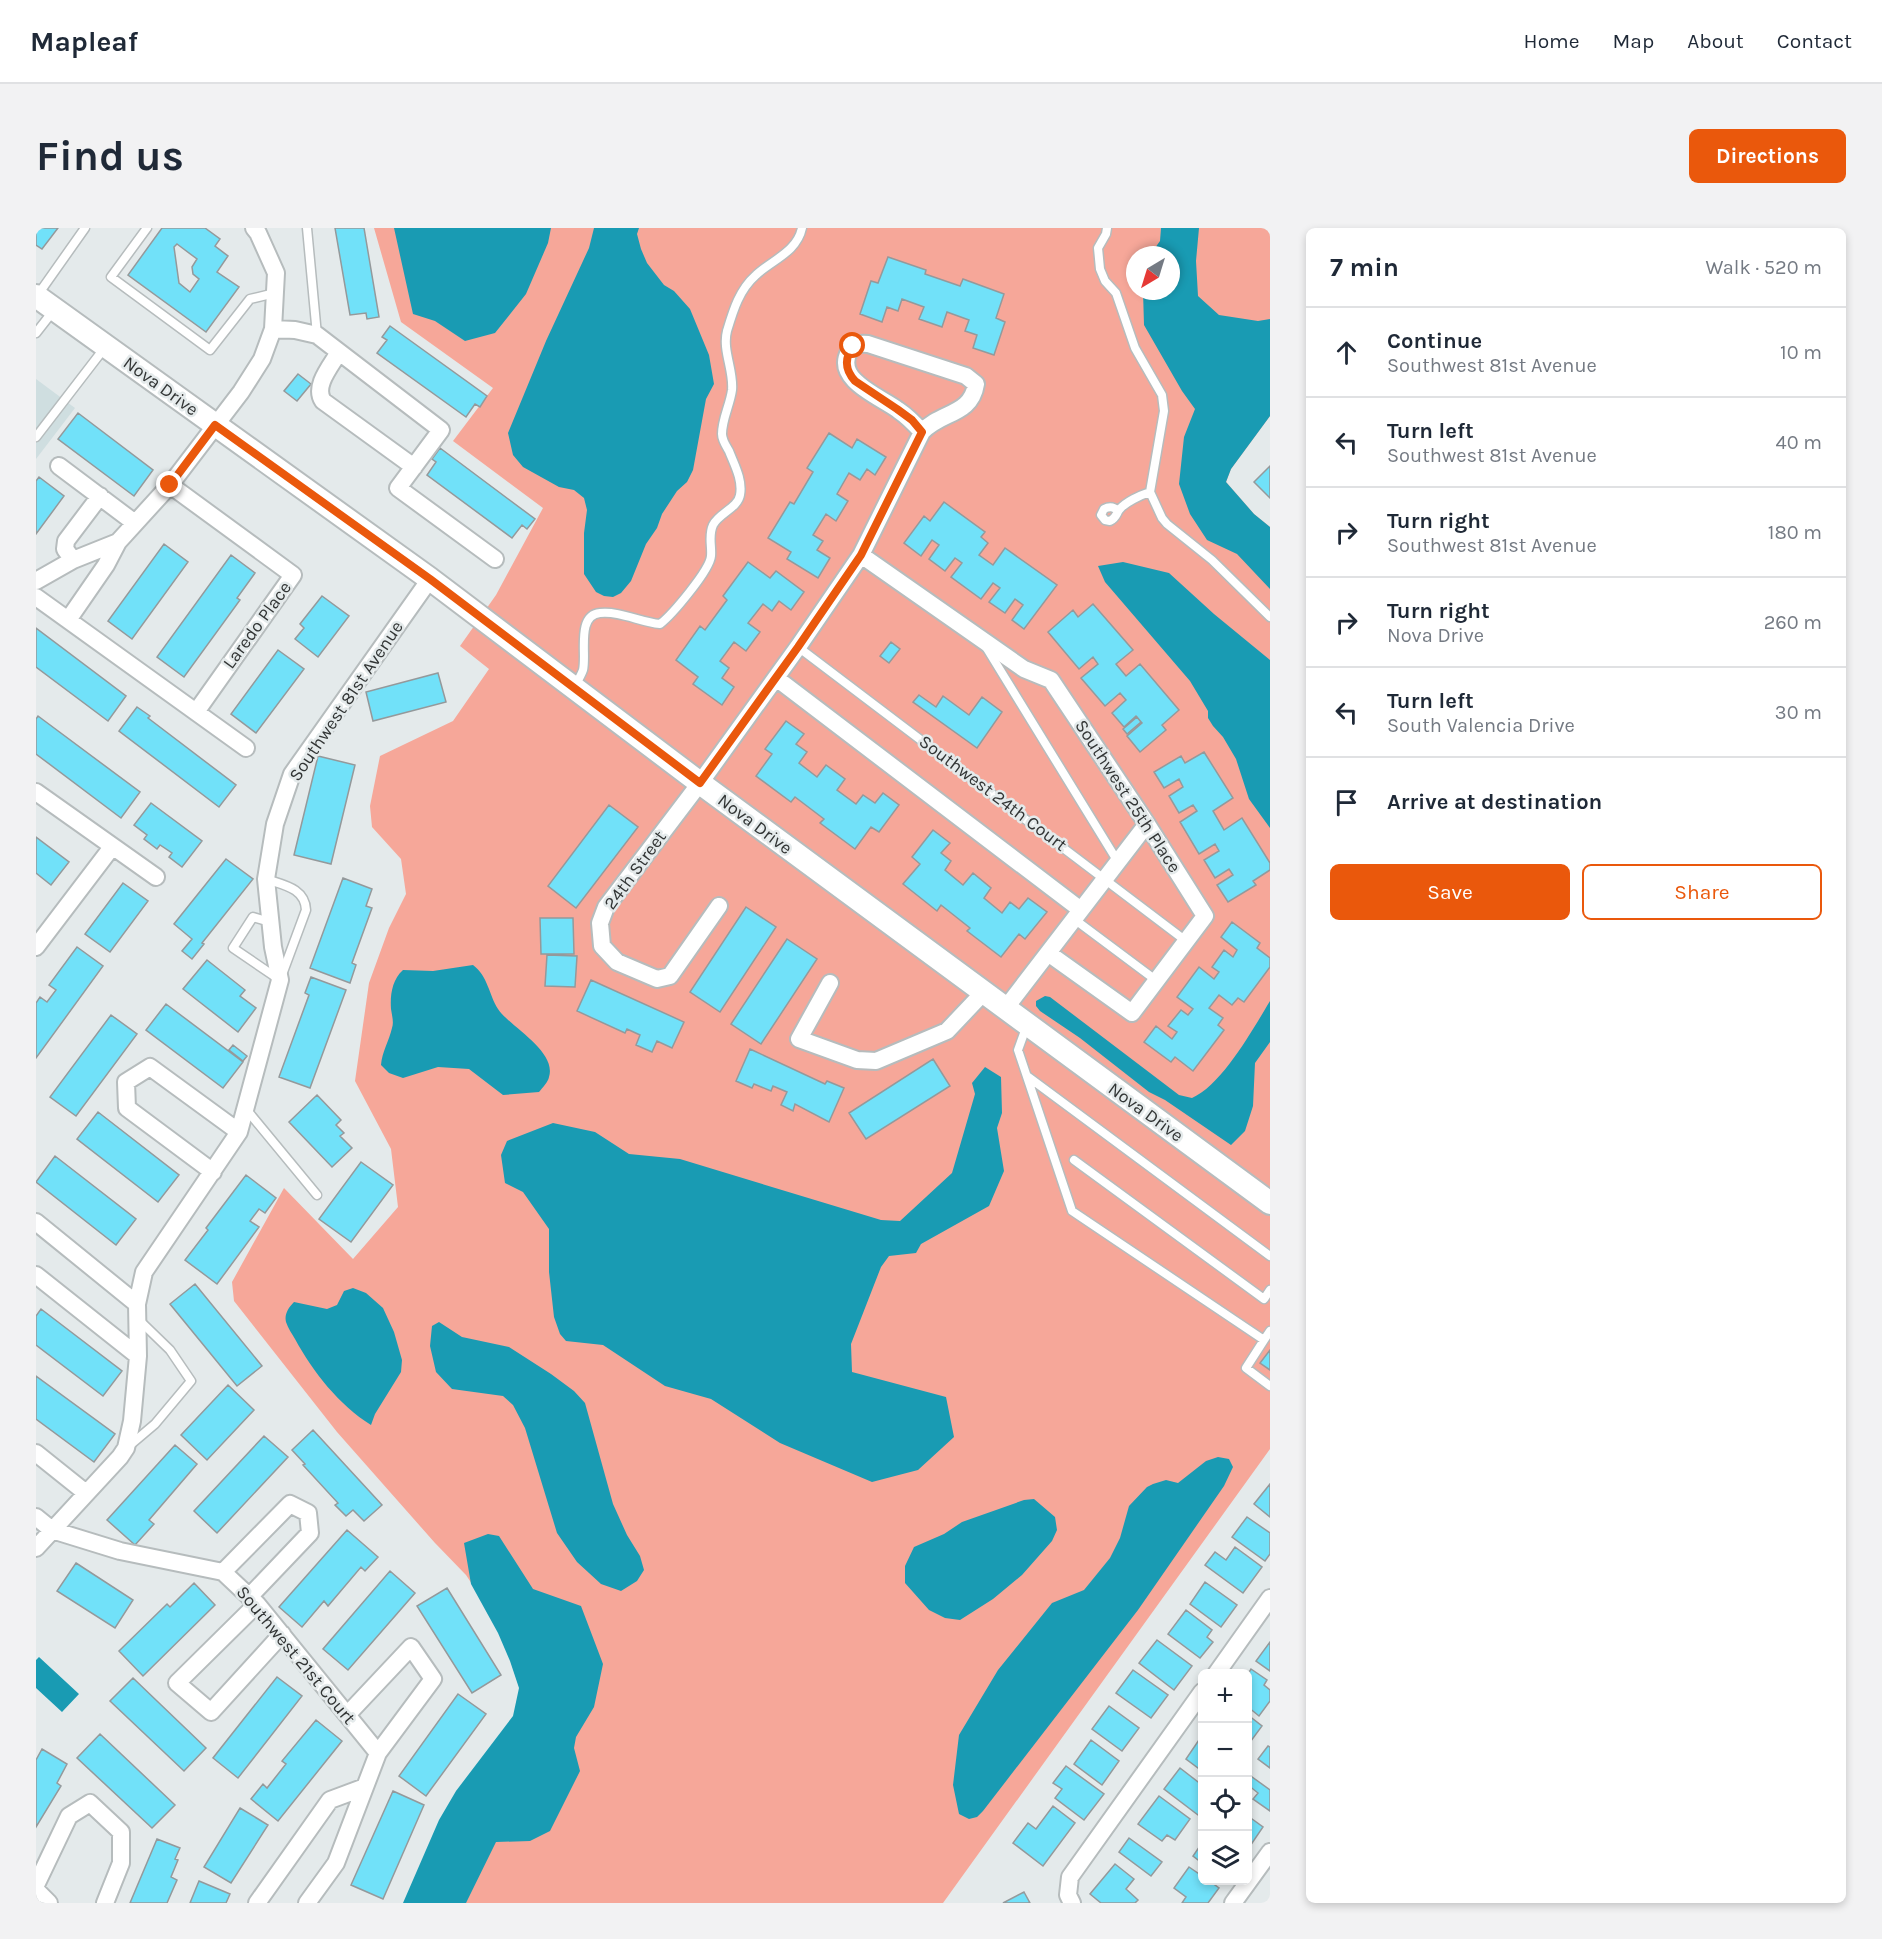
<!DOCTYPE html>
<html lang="en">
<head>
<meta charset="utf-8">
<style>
	:root { --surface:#fff; --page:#f2f2f3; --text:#1f2937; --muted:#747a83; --line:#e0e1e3; --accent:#ea580c }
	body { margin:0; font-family:Karla,sans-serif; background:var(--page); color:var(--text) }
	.controls { position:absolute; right:18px; bottom:18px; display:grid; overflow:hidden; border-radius:9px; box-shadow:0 3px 9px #0003 }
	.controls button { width:54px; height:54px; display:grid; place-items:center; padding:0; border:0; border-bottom:2px solid var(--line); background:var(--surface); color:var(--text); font:30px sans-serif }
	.compass { position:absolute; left:1090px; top:18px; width:54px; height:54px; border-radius:50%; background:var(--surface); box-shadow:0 3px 9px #0003; rotate:218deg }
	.stop { position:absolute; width:18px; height:18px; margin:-14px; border:4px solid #ea580c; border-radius:50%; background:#fff }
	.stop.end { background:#ea580c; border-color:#fff; box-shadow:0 2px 6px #0008 }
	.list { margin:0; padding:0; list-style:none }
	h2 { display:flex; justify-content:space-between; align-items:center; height:78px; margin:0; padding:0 24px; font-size:26px }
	h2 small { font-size:20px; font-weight:400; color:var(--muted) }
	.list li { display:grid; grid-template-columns:39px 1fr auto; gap:18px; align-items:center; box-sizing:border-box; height:90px; padding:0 24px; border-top:2px solid var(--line) }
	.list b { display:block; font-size:22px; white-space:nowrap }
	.list p { margin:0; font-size:20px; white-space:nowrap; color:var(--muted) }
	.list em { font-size:20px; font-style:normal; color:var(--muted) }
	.actions { display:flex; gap:12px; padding:18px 24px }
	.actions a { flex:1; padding:14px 0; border:2px solid var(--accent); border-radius:9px; text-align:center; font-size:21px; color:var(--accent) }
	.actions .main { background:var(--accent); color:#fff }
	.icon { flex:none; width:33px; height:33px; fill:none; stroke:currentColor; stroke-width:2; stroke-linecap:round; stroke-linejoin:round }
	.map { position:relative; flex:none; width:1234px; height:1675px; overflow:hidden; border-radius:9px }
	header { display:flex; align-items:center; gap:36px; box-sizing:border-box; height:84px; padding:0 30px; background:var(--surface); border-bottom:2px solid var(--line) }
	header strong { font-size:28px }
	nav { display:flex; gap:33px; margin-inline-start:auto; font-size:21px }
	.intro { display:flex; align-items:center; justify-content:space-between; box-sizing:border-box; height:144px; padding:0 36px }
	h1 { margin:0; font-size:42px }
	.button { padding:15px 27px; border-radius:9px; background:var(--accent); color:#fff; font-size:21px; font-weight:700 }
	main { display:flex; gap:36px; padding:0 36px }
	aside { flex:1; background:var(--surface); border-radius:9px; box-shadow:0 3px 9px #0003 }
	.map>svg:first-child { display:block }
	.built { fill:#cfdee0 }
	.green { fill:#f6a799; fill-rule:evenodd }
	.water { fill:#199bb3 }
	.building { fill:#71e1f9; stroke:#94999b; stroke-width:1.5; fill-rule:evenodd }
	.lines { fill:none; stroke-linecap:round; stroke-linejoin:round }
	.lane-casing { stroke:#b6bcbd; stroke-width:11 }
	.street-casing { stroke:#b6bcbd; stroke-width:20 }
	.secondary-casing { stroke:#b6bcbd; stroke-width:26 }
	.lane { stroke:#fff; stroke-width:8 }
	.street { stroke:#fff; stroke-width:16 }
	.secondary { stroke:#fff; stroke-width:22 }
	.route { stroke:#ea580c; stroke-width:8 }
	.labels { text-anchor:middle; stroke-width:5; stroke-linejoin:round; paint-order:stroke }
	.street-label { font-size:18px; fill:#323535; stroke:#e4eaeb }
</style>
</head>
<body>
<header>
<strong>Mapleaf</strong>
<nav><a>Home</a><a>Map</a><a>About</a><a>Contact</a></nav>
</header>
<div class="intro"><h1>Find us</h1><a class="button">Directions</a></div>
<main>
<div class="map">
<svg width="1234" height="1675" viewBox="0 0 1234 1675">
	<rect width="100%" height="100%" fill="#e4eaeb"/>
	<path class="built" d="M0,151l39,29 -39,51z"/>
	<path class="green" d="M338,0h896v188l-39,53 -5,13 28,32 16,13v922l-327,454h-513l128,-227 -32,-11 -60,-90 -31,-32 -98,-111 -103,-131 -2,-19 52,-94 69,71 45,-52 -7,-58 -36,-68 14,-98 20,-55 17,-34 -5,-35 -29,-32 -2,-21 10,-50 73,-35 36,-52 -29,-23 36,-51 47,-87 -90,-67 40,-53 -92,-66zM1099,27h36v36h-36z"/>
	<path class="water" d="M358,0h157l-3,15 -22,51 -31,39 -30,8 -30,-20 -22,-7z
		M558,0h45l-2,6 4,15 6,14 17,22 10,6 16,18 19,46 5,29 -8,15 -13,71 -6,12 -10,9 -15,23 -5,14 -11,16 -15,37 -10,12 -8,4 -9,-1 -8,-4 -12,-18v-41l3,-23 -3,-12 -10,-8 -15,-3 -36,-20 -10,-12 -5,-22 38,-92 43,-93z
		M1125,0h38l-3,33 2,35 21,19 39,6 12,-2v97l-39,53 -5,13 28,32 16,13v62l-33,-35 -30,-14 -17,-26 -11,-30 5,-47 11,-28 -13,-18 -38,-66 -1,-34h28v-36h-21l10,-14z
		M1087,334l46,11 45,41 56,46v168l-21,-29 -13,-40 -13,-22 -10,-11 -5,-8v-7l-18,-30 -85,-99 -7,-16z
		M437,737c15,11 16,30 25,44 12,18 59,42 51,68 -1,5 -6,10 -10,15l-36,3 -34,-26 -31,-2 -35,11 -14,-5 -8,-8c1,-13 8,-24 11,-37 2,-6 0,-12 -1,-19 -1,-14 1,-29 12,-39l30,1z
		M1009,768l5,1 129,98 13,3c30,-13 61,-69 78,-97v41l-15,21 -2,43 -8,25 -14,14 -66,-45 -16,-8 -69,-54 -40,-27 -4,-5v-5z
		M949,839l16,10 1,36 -5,15 7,43 -15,35 -68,38 -5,9 -27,3 -8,11 -30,77 1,28 94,25 8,40 -36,33 -46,12 -92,-39 -69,-44 -46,-13 -62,-41 -37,-4 -6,-7 -6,-17 -5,-45v-43l-26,-37 -18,-9 -4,-28 6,-14 46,-18 42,9 34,22 51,5 201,61 19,1 52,-48 23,-79 -3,-11z
		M317,1060l13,5 17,15 11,24 8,28 -1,12 -26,42 -4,11c-32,-20 -58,-53 -76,-86 -3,-5 -7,-11 -9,-17 -2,-8 3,-15 8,-20l33,7 10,-4 7,-14z
		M403,1094l23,15 47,10 42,27 23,17 11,12 28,101 14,31 13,21 4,14 -7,11 -16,10 -20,-7 -24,-22 -20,-29 -32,-105 -12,-23 -10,-9 -51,-7 -16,-17 -6,-26 2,-20z
		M1182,1229l11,2 4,8 -9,19 -86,124 -155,201 -6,6 -8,2 -10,-5 -6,-29 6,-50 39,-65 54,-67 32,-13 26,-32 10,-20 9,-32 18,-19 6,-3 13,-4 12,3 28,-22z
		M998,1271l21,18 2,13 -5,11 -30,34 -29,24 -33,21 -15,-2 -16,-8 -24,-27v-17l9,-19 30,-13 18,-12 62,-22z
		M452,1306l11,2 34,53 48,17 22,58 -9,43 -18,30 -2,11 6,23 -30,60 -20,10 -34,1 -30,61h-63l36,-83 17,-29 57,-75 6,-28 -9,-27 -12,-28 -27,-49 -7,-41z
		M3,1429l40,37 -17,18 -26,-24v-28z"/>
	<path class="building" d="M0,0h22l-16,21 -6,-4z
		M126,0h43l15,11 -5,7 13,10 -11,16 22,15 -33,45 -78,-57zM141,16l20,15 -5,8 1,7 6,5 -9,13 -11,-9 -5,-36z
		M299,0h29l15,89 -12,2 -1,-6 -16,2z
		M852,29l38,13 -1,4 35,12 3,-7 41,15 -8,24 9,4 -11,33 -21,-7 4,-13 -12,-4 4,-11 -22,-8 -5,15 -23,-8 5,-12 -22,-8 -4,12 -11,-4 -5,15 -22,-8 11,-33 7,2z
		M354,98l97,70 -7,11 -5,-3 -9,13 -89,-64 10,-13 -5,-3z
		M262,146l13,10 -14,17 -13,-10z
		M42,185l75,57 -19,26 -76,-57z
		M793,205l23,15 5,-9 29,18 -11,18 -8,-6 -7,11 -11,-7 -12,21 11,7 -12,20 -10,-7 -13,21 10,6 -6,9 13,8 -12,20 -31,-19 4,-7 -23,-14 22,-36 4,2 19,-32 -6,-4z
		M404,220l95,71 -8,10 -5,-4 -10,13 -85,-63 9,-13 -4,-3z
		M1234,238v32l-16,-16z
		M3,249l25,19 -28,38v-53z
		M908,274l41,30 -4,5 7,6 -9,12 14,10 12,-17 52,37 -33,44 -12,-9 11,-15 -8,-6 -10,14 -16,-11 11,-14 -7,-5 -12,16 -30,-22 11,-14 -7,-5 -10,13 -16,-12 10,-14 -7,-5 -11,16 -17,-13 20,-27 6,5z
		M128,316l24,18 -56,77 -24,-18z
		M195,327l24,18 -18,25 3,2 -56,77 -27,-20z
		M712,334l22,16 6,-7 28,21 -13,18 -12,-9 -7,10 -9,-7 -15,19 12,9 -14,19 -12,-9 -14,19 9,7 -7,10 12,9 -12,18 -29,-21 5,-7 -22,-17 24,-34 5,4 22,-30 -4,-4z
		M286,368l27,20 -31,41 -23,-18 9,-11 -4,-4z
		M1057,376l40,46 -17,14 10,12 14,-12 39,46 -17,15 4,5 -26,22 -13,-16 15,-13 -6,-7 -12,11 -12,-14 14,-13 -6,-7 -15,13 -24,-28 17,-14 -5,-7 -14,12 -31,-37 25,-22 5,7z
		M0,400l90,68 -18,25 -72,-54z
		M855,414l9,7 -11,14 -9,-7z
		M242,422l26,19 -48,64 -25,-19z
		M402,445l8,29 -73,19 -7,-29z
		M883,467l17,12 7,-11 26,19 13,-18 20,15 -25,36 -64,-46z
		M101,479l13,9 -2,2 88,67 -17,22 -100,-76z
		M2,488l102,76 -19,26 -85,-64v-35z
		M1101,489l4,5 -14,12 -4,-5z
		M750,493l18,13 -8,10 11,8 -8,11 18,14 9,-12 19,14 -8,11 19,14 7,-9 12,8 8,-10 16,12 -20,27 -8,-5 -16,22 -35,-26 4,-4 -29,-22 -4,5 -35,-26 16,-22 -7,-5z
		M1168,524l29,46 -20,13 11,19 18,-12 28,45v7l-17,11 3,4 -28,17 -11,-17 16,-10 -4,-6 -14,9 -11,-18 15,-9 -4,-7 -16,10 -19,-32 17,-11 -4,-6 -14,8 -10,-17 14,-9 -4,-8 -15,9 -10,-16 27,-16 4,7z
		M282,528l37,9 -24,99 -37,-9z
		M115,575l51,38 -20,26 -13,-10 3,-4 -12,-8 -3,4 -13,-10 3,-4 -13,-10z
		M573,577l29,22 -62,81 -28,-22z
		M897,602l17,13 -9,10 10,8 -6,9 18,15 10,-12 18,15 -7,10 18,15 8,-11 9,7 9,-11 19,14 -22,27 -6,-5 -18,23 -34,-26 3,-3 -29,-23 -4,6 -34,-27 17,-20 -8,-7z
		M0,609l33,25 -18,23 -15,-12z
		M190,631l27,20 -51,64 2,1 -12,15 -10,-8 10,-12 -18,-15z
		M307,650l29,11 -6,17 6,2 -20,55 4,2 -6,18 -40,-15z
		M87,655l25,18 -38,51 -25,-18z
		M710,679l30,20 -56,85 -30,-20z
		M504,690h33l1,36h-33z
		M1196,694l28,21 -3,5 13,10v9l-26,35 -6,-4 -6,7 -13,-10 -10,13 14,10 -5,7 6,5 -31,41 -18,-14 -4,5 -27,-20 12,-16 16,13 5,-7 -9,-6 13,-16 7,5 5,-6 -16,-12 22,-30 15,12 5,-7 -7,-5 12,-17 9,7 4,-7 -16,-13z
		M751,711l30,20 -56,85 -30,-20z
		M41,719l26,19 -67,92v-55l4,-6 7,5 9,-12 -7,-5z
		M511,727l30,1 -2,31 -30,-1z
		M171,732l38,30 -5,6 16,12 -18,24 -55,-43z
		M275,749l35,13 -36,98 -31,-11 30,-82 -4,-2z
		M555,752l93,42 -12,26 -15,-7 -5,11 -16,-7 4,-10 -13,-6 -2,4 -48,-22z
		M130,776l77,58 -20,26 -77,-58z
		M75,787l26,19 -61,82 -26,-19z
		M197,817l14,11 -4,5 -14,-11z
		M714,821l75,35 2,-3 17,7 -15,34 -34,-18 -2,7 -12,-6 6,-13 -14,-6 -2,5 -17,-7 -2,4 -16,-7z
		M897,831l17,27 -84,53 -17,-26z
		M281,867l24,25 -5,5 8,8 -4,3 12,12 -20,19 -43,-45z
		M62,884l81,63 -21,27 -81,-63z
		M19,928l81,63 -20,26 -80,-63z
		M325,934l32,23 -42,57 -32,-23z
		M210,947l30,23 -11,15 -6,-4 -9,12 9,6 -42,57 -32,-24 23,-30 -2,-2z
		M159,1056l67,82 -25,20 -67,-82z
		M5,1081l81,62 -19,25 -67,-51v-29z
		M1234,1122v20l-10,-7z
		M0,1148l79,58 -21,28 -58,-43z
		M192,1157l26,25 -47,50 -26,-25z
		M277,1202l69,75 -18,16 -11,-11 -7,6 -11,-11 3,-2 -35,-38 2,-1 -13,-14z
		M228,1208l24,21 -71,76 -23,-22z
		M139,1217l22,19 -48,56 5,4 -19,21 -28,-25z
		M1234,1256v33l-16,-13z
		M1211,1289l23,16v21l-5,7 -33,-24z
		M311,1302l31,27 -13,14 -4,-4 -33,39 -4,-5 -22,26 -23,-20z
		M1199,1319l27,20 -19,26 -38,-28 10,-13 11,8z
		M40,1335l57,37 -18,28 -58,-37z
		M354,1343l25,22 -67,77 -25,-21z
		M1169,1354l32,23 -16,22 -31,-23z
		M158,1355l21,22 -72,71 -24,-25 48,-47 3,3z
		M411,1360l54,87 -29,18 -55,-87z
		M1150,1382l26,20 -5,7 6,5 -13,16 -32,-24z
		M1121,1412l35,26 -18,24 -35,-27z
		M1234,1414v29l-14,-10z
		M1215,1441l16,11 -3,5 6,5v11l-11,15 -11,-9v-33z
		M1097,1442l35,25 -17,23 -35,-25z
		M241,1449l25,19 -64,82 -25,-20z
		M97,1450l73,70 -22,23 -74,-70z
		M422,1466l28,20 -60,82 -27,-20z
		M1073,1478l30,22 -17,23 -30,-22z
		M1212,1487l14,11 -14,19z
		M280,1492l26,21 -64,80 -27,-22 12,-15 4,4 19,-24 -4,-3z
		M64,1506l75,71 -23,23 -75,-70z
		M1165,1509l1,1v33l-16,-12z
		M1055,1512l28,21 -17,24 -28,-21z
		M1232,1518l2,1v21l-12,-9z
		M6,1521l25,15 -10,19 4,3 -25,41v-67z
		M1030,1538l38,28 -20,26 -29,-22 7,-9 -9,-6z
		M1144,1540l22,17v24l-4,6 -34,-26z
		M1212,1546l22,16v21l-17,-12 5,-6 -10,-8z
		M357,1563l31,14 -41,94 -32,-14z
		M1123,1568l31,23 -15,21 -8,-5 -5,6 -24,-17z
		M1017,1578l22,17 -32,43 -30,-23 15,-20 8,6z
		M204,1580l28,17 -37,58 -27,-16z
		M1212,1588l15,11 -15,22z
		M1093,1610l33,24 -11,14 -32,-24z
		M121,1611l23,9 -5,11 3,1 -7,17 6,3 -10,23h-37z
		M1166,1615v20l-9,-7z
		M1079,1636l19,15 -8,10 12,11 -3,3h-34l-11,-9z
		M1153,1639l13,9v4h6l11,8 -11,15h-26l4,-6 -12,-9z
		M163,1653l31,13 -4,9h-36z
		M988,1664l6,11h-27z"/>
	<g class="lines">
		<g class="lane-casing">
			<path id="lane" d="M111,0l-36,49 99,73 40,-51 25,-6
				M271,0l10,107
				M1071,0l-1,6 -8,14 2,21 5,12 11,12 19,55 27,47 2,16 -14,81c-9,3 -25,10 -31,18 -3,5 -3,8 -9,11l-5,-1 -4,-5 3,-6c6,-3 10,-2 14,2
				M1,68l48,-68
				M0,105l18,-23
				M0,209l70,-91
				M1114,264l12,26 5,6 45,36 58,57
				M762,419l388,294
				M950,419l132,215
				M538,459c3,-5 7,-11 9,-17 4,-15 -7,-55 17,-57 20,-2 40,9 60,11 12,-9 50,-54 51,-68 1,-11 -3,-20 2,-31 6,-12 25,-17 27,-30 3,-15 -6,-31 -11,-44 -3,-5 -7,-11 -7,-17 0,-15 8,-29 10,-44 2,-19 -10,-40 -5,-59 6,-20 12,-41 29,-56 16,-15 41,-23 46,-47
				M230,651c17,6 39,9 40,31l-26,70 -47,-32 20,-31 17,5
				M1038,691l83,62
				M991,797l-9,25 54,161 192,129 6,-9
				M991,848l243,180
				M210,881l71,86
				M1038,932l190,139 6,-9
				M1228,1112l-18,28 24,18
				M93,1218l26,-22 36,-43 -21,-31 -32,-31"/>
		</g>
		<g class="street-casing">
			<path id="street" d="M237,101l22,1 22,5 124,95 -43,58 97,71
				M303,124c-8,14 -26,34 -16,49l91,66
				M23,238l76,57
				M134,257l123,90 -97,137
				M825,327l163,114 27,11 96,144 58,92 -73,97 -84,-60
				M37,332l-8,-11 1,-8 34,-45
				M0,353l37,-21 45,-18 52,-57 71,-93 21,-33 11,-30 3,-56 -18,-40 -4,-5
				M0,369l210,151
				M32,392l38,-55 12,-23
				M740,450l305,232
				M0,564l120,85
				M683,678l-49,70 -13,3 -40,-17 -15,-16 -2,-23 6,-16 94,-124 98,-136 63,-92 61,-123c19,-21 49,-16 54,-48l-10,-8 -98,-32c-8,-1 -15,0 -19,8 -15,28 32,45 49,58 9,6 16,13 24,22
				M0,719l76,-100
				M794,755l-31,56 58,21 19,1 71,-30 36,-38
				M969,781l142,-185
				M177,944l-86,-64 -1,-26 24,-15 89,65
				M0,994l101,82
				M0,1047l102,81
				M0,1225l50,40
				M0,1289l16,13 68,21 103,21 34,32 121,149
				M0,1320l84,-91 6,-9 6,-27 6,-65 -1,-52 7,-32 95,-140 41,-152 -7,-33 -7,-68 9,-55 17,-50 138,-195
				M187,1344l67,-68 18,9 2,20 -61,64
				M221,1376l-80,79 34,29 71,-78
				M1180,1446l54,-76
				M0,1657l33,-69 21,-13 31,29v31l-16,40
				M0,1662l13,13
				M221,1675l73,-103 35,-13
				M271,1675l29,-40 42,-110 55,-74 -22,-32 -64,68
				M1036,1675l-4,-8 2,-18 132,-185
				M1197,1675l37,-51"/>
		</g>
		<g class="secondary-casing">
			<path id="secondary" d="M0,68l394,283 270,204 570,420"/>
		</g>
		<use href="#lane" class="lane"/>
		<use href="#street" class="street"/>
		<use href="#secondary" class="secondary"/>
	</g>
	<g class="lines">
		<path class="route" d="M134,257l45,-60 215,154 270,204 98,-136 63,-92 61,-123 -10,-12 -15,-11 -42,-28c-10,-11 -11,-22 -2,-35"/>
	</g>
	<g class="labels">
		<g class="street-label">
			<text transform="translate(125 158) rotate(36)" y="6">Nova Drive</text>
			<text transform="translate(221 397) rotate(-54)" y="6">Laredo Place</text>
			<text transform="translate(310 473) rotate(-56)" y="6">Southwest 81st Avenue</text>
			<text transform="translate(957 565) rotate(37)" y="6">Southwest 24th Court</text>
			<text transform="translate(1092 568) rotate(57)" y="6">Southwest 25th Place</text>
			<text transform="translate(719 596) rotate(37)" y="6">Nova Drive</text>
			<text transform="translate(599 642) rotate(-54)" y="6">24th Street</text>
			<text transform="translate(1110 884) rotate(36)" y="6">Nova Drive</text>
			<text transform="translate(260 1427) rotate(50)" y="6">Southwest 21st Court</text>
		</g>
	</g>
</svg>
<div class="controls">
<button>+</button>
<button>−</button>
<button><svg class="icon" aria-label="locate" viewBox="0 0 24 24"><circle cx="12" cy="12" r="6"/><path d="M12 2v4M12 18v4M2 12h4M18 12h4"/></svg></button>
<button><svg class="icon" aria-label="layers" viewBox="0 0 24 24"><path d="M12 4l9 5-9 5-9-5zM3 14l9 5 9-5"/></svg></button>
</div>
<svg class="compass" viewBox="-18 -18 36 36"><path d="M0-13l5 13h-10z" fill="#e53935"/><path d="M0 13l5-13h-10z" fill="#747a83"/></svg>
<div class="stop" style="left:817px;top:118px"></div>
<div class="stop end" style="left:134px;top:257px"></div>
</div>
<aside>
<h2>7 min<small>Walk · 520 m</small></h2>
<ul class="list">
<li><svg class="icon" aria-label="ahead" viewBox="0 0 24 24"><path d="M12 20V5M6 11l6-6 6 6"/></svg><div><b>Continue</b><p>Southwest 81st Avenue</p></div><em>10 m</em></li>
<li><svg class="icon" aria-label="left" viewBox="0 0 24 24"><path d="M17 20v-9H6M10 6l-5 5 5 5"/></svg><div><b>Turn left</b><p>Southwest 81st Avenue</p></div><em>40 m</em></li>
<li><svg class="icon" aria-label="right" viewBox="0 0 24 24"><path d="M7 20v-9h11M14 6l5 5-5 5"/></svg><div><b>Turn right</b><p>Southwest 81st Avenue</p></div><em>180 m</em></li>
<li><svg class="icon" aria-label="right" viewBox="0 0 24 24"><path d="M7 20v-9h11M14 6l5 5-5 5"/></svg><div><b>Turn right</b><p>Nova Drive</p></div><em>260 m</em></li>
<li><svg class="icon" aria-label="left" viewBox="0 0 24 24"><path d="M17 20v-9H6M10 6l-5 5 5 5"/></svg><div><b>Turn left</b><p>South Valencia Drive</p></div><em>30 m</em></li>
<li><svg class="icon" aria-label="arrive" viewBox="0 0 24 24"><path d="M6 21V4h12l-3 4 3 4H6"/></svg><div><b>Arrive at destination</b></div></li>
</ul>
<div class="actions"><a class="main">Save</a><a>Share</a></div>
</aside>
</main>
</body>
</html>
